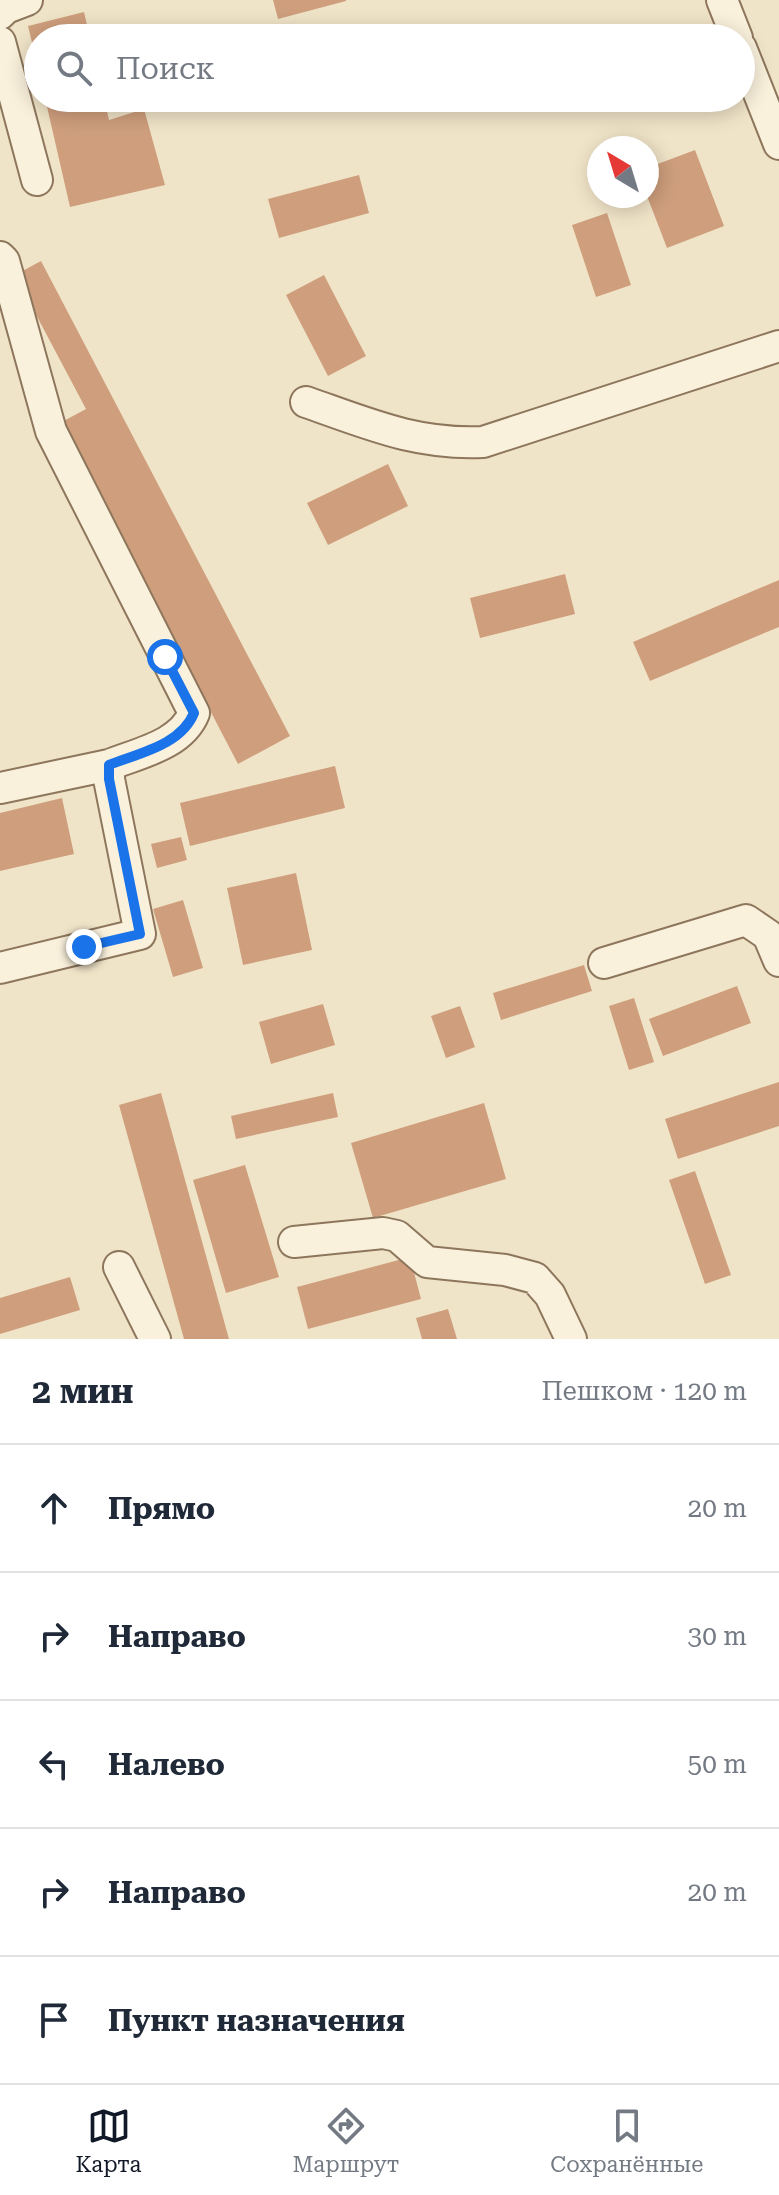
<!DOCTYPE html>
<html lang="ru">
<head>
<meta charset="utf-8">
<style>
	:root { --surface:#fff; --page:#f6f6f7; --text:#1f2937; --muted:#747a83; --line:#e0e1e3; --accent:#111827 }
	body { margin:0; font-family:"Roboto Serif",serif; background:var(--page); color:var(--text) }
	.compass { position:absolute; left:587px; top:136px; width:72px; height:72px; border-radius:50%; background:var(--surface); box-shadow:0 4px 20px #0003; rotate:322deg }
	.stop { position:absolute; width:24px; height:24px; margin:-18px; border:6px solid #1a73e8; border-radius:50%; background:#fff }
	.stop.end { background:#1a73e8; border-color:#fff; box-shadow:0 2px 8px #0008 }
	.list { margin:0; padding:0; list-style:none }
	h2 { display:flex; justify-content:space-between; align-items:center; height:104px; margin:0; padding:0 32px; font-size:34px }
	h2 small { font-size:26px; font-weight:400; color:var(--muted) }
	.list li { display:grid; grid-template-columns:52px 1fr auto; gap:24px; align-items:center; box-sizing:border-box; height:128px; padding:0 32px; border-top:2px solid var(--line) }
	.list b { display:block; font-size:30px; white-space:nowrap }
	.list em { font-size:26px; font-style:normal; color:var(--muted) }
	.icon { flex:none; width:44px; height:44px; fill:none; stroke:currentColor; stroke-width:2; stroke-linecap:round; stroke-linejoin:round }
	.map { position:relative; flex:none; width:779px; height:1339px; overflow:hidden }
	.search { position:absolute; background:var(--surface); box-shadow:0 4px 20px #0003; left:24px; right:24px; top:24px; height:88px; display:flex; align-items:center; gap:20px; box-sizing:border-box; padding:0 28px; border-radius:44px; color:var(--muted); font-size:30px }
	.sheet { height:744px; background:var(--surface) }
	nav { display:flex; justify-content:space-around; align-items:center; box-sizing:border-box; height:112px; border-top:2px solid var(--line); background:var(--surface); font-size:22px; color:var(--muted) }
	nav a { display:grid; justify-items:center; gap:4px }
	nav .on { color:var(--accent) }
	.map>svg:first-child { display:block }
	.building { fill:#cf9f7d }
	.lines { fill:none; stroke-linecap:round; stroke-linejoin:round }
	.minor-casing { stroke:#8d765c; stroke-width:34 }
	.minor { stroke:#faf1dc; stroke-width:30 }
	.route { stroke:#1a73e8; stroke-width:10 }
</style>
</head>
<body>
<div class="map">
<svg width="779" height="1339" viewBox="0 0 779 1339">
	<rect width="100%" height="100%" fill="#f0e4c8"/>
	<path class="building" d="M273,0h73v1l-68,18z
		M84,12l6,26h-52l-1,25 -9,-37z
		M45,98h59l5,22 35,-11 21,76 -95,22z
		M695,150l29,76 -57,22 -20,-52v-28z
		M359,175l10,38 -90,25 -11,-39z
		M607,213l24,72 -35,12 -24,-72z
		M41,261l249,475 -52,28 -178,-341 26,-14 -71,-134z
		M324,275l42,81 -38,20 -42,-81z
		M388,464l20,42 -80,39 -21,-42z
		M565,574l10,40 -95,24 -10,-40z
		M779,580v47l-129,54 -17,-39z
		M335,766l10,42 -155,38 -10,-43z
		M62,798l12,56 -74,17v-58z
		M181,837l6,23 -30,8 -6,-24z
		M296,873l16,77 -69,15 -16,-77z
		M183,900l20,68 -30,9 -20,-68z
		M584,965l8,26 -91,29 -8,-27z
		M737,986l14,37 -88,33 -14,-37z
		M634,998l20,64 -25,8 -20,-64z
		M323,1004l12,41 -64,19 -12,-42z
		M460,1006l15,41 -29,11 -15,-42z
		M779,1082v44l-101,33 -13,-40z
		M161,1093l68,246h-45l-65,-234z
		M333,1093l5,24 -102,22 -5,-23z
		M484,1103l22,76 -133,39 -22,-75z
		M245,1165l34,112 -53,16 -33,-113z
		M695,1171l36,104 -26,9 -36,-104z
		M410,1257l11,42 -113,30 -11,-42z
		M70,1277l10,33 -80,24v-36z
		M448,1309l9,30h-35l-6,-21z"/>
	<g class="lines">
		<g class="minor-casing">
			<path id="minor" d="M722,0l15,38
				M0,14l6,-6 21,-8
				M0,42l37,138
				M741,48l38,96
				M0,257l4,4 47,170 143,282c-13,32 -55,40 -85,52v14l31,155 -140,34
				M306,402c63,22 110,43 177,40l296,-96
				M0,788l109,-23
				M604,963l142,-43 22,15 11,26
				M294,1242l89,-9 14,3 30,26 78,8 30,8 15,17 21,44
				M119,1267l36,72"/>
		</g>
		<use href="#minor" class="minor"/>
	</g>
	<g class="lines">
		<path class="route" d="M84,947l56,-13 -31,-155v-14c30,-12 72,-20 85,-52l-29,-56"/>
	</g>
</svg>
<svg class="compass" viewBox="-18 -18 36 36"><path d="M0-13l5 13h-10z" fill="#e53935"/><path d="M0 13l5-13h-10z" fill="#747a83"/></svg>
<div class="stop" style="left:165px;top:657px"></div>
<div class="stop end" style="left:84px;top:947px"></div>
<div class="search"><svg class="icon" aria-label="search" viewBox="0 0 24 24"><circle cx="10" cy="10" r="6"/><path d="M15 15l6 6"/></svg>Поиск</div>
</div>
<section class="sheet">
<h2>2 мин<small>Пешком · 120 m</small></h2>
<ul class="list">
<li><svg class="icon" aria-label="ahead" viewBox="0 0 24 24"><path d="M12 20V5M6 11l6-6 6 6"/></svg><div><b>Прямо</b></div><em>20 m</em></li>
<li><svg class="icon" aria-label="right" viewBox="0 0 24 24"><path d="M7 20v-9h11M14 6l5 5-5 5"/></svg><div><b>Направо</b></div><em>30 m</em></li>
<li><svg class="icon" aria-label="left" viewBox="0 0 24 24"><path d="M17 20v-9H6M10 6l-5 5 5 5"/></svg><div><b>Налево</b></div><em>50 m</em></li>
<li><svg class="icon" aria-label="right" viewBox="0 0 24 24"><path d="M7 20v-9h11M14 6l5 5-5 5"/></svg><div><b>Направо</b></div><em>20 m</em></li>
<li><svg class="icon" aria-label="arrive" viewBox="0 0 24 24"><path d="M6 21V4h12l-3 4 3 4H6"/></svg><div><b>Пункт назначения</b></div></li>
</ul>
</section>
<nav>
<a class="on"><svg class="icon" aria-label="map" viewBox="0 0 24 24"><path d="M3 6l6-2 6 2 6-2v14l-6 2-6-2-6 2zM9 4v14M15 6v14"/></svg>Карта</a>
<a><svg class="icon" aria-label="directions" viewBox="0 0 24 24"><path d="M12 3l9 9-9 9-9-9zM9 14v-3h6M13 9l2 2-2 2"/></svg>Маршрут</a>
<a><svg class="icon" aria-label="saved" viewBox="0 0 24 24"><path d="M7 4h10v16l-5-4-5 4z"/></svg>Сохранённые</a>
</nav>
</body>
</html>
